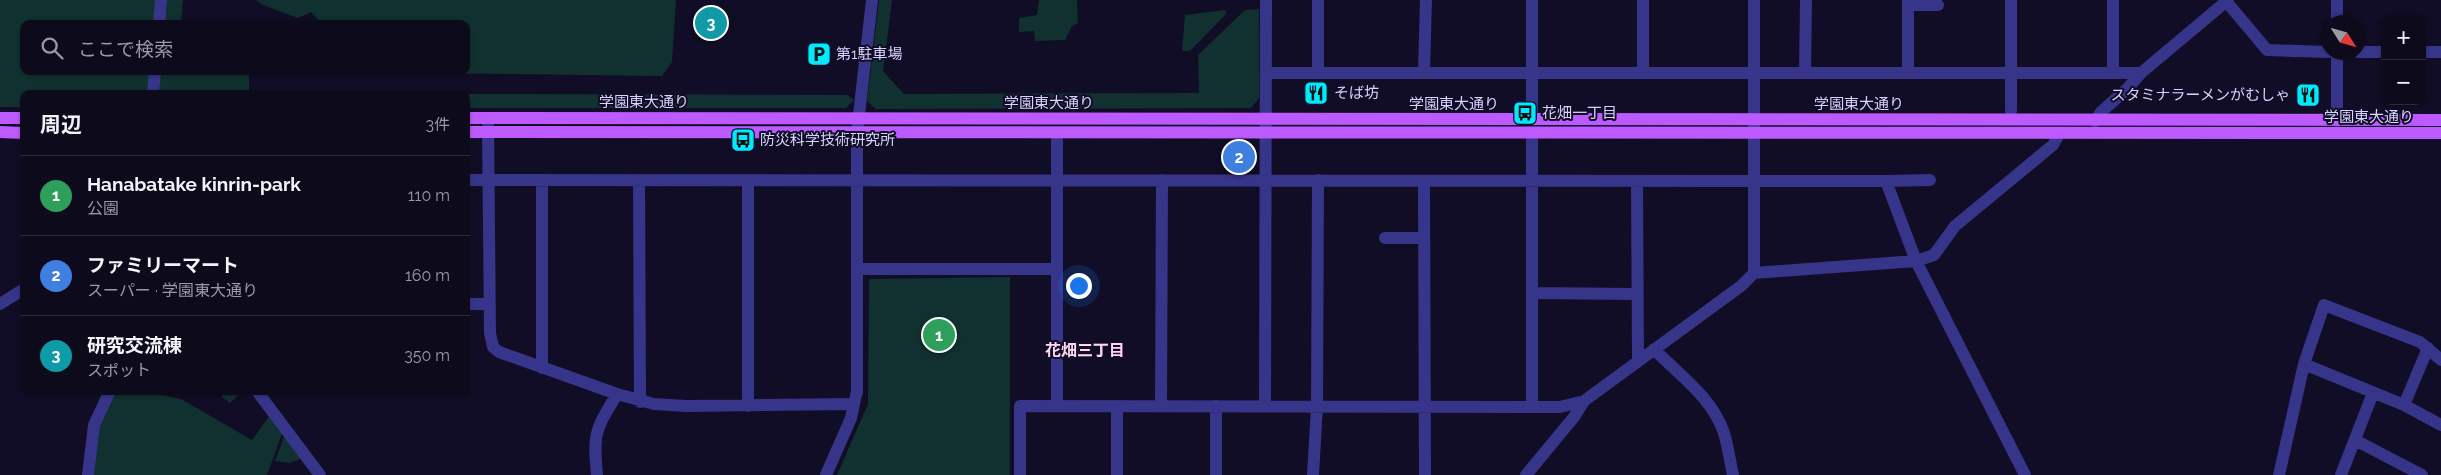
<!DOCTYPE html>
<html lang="ja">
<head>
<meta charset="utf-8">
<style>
	:root { --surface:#0d0a1c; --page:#1b1829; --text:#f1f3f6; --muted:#9a9aa3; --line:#2d2b3b; --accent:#0f766e }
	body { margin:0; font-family:Raleway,"Noto Sans JP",sans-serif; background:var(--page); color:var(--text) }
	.controls { position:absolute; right:15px; top:15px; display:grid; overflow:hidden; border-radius:10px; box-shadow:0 1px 4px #0004 }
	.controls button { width:45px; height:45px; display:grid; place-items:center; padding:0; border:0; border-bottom:1px solid var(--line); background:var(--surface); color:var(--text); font:25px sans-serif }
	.compass { position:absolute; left:2321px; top:15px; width:45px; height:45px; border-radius:50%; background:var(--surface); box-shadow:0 1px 4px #0004; rotate:127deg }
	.you { position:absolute; left:1078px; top:285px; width:18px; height:18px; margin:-12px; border:4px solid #fff; border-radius:50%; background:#1a73e8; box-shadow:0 0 0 8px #1a73e833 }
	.badge { display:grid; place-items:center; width:32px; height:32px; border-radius:50%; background:var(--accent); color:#fff; font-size:16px; font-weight:700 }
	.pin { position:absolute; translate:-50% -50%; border:2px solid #fff; box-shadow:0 1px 5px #0006 }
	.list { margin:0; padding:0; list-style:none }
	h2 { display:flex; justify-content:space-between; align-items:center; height:65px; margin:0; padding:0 20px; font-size:21px }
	h2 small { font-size:16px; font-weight:400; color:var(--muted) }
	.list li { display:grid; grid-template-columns:32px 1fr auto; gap:15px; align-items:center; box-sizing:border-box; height:80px; padding:0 20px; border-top:1px solid var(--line) }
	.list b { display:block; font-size:19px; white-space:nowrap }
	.list p { margin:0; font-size:16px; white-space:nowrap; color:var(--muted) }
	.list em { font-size:16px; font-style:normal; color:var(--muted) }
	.icon { flex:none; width:28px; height:28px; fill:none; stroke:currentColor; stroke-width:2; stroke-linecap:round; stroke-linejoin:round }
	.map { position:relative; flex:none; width:2441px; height:475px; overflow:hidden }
	.search { position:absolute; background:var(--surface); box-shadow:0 1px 4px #0004; left:20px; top:20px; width:450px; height:55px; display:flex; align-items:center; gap:12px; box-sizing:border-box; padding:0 18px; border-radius:10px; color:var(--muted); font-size:19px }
	.panel { position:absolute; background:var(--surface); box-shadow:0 1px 4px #0004; left:20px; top:90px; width:450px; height:305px; border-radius:10px }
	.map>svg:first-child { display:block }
	.green { fill:#10312f }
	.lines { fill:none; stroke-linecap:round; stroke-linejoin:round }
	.minor { stroke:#363589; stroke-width:12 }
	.major { stroke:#bd5aff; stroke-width:12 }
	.labels { text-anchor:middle; stroke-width:4; stroke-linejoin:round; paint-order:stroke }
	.poi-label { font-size:15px; fill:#d7d3ff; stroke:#110d26; text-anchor:start }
	.street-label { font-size:15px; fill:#d7d3ff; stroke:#110d26 }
	.neighbourhood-label { font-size:16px; font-weight:bold; fill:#ffd5f1; stroke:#110d26 }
</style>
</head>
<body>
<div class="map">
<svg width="2441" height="475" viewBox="0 0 2441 475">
	<rect width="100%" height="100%" fill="#110d26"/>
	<path class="green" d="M0,0h156l-2,24h-130v47h126l-2,23h-124v13h-24z
		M166,0h17l-2,22 13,2h-30z
		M256,0h420l-4,62 -10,14 -240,-3 -24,2 -7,-4h75v-47h-144l-11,-12 -13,6 -35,-13z
		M879,0h13l-9,71 21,23 295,-1 -1,-38 47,-45 14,-1v89l-8,10 -375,1 -9,-8z
		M1039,0h38l1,23 -6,3 -7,14 -30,1 -1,-10 -15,1v-14l18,-3z
		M1225,10l1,4 -36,37h-8l3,-36z
		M160,71h89v23h-91z
		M466,94l381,1 7,5 -8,8h-380z
		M1010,277v198h-173l31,-71 1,-125z
		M115,391h42l5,4 19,4 71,41 18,-25 13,16 -16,44h-175l8,-52z
		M225,391h17l-12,12 -8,-6z
		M285,434l18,24 -13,5 -15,-2z"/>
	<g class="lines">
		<path class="minor" d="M1754,0v273
			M2225,0l42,50 61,2
			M1908,5h30
			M2337,22v-22
			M159,24l2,-24
			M2358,52h27
			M2422,52h19
			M1643,71v-71
			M1318,72v-72
			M1424,72l2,-72
			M1266,73h875
			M1805,73l1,-73
			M1908,73v-73
			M2113,73v-73
			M153,94l2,-23
			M1532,111v-111
			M2011,111v-111
			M488,121l2,212 3,14 6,5 118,42 37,10 32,2 168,-2 3,-13v-259l15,-132
			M2095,121l6,-9 27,-24 13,-15 87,-73
			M2337,121v-69
			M1532,140v266
			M466,180l1420,1 30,80 109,214
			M639,180l1,222
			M1424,181l1,294
			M1637,181l1,179
			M1886,181l44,-1
			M1385,238h39
			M857,269h199
			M1532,293l105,1
			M0,304l24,-15
			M466,304h23
			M1654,349c25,26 58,48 70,84 4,13 6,28 9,42
			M2304,364l100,41 37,20
			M542,368v-188
			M257,391l63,84
			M2404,405l24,-57
			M748,406v-226
			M1057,406v-266
			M1161,406l1,-226
			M1265,406l1,-406
			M2355,440l67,35
			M88,475l6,-50 16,-34
			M597,475c-4,-43 -2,-44 20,-81
			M826,475l25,-57 3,-14
			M1020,475v-69l540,1 24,-6 157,-115 13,-13 162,-12 18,-6 21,-29 98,-81 6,-11
			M1117,475v-69
			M1216,475v-69
			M1313,475l4,-69 1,-226
			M1526,475l48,-58 10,-16
			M2279,475l25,-111 20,-59 96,37 21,18
			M2341,475l32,-82"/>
		<path class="major" d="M0,118h24
			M466,118l1975,2
			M0,132l24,1
			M466,132l1975,1"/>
	</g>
	<defs>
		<g id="parking-square" transform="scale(1.25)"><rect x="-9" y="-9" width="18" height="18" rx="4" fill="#00eafe" stroke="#110d26"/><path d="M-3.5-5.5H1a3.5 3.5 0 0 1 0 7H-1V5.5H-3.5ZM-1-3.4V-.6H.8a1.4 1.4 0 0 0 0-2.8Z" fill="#111"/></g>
		<g id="restaurant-square" transform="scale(1.25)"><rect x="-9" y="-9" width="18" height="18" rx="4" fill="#00eafe" stroke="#110d26"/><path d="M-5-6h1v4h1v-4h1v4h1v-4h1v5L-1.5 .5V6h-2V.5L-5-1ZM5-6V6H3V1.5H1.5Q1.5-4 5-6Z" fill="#111"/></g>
		<g id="bus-square" transform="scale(1.25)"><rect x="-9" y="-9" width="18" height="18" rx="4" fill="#00eafe" stroke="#110d26"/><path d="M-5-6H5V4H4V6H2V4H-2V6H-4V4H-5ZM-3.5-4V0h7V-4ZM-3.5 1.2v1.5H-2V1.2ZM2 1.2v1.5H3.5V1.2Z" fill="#111"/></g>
	</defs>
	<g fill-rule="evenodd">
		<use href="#parking-square" x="819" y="54"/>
		<use href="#restaurant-square" x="1316" y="93"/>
		<use href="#restaurant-square" x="2308" y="95"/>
		<use href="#bus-square" x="1525" y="113"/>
		<use href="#bus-square" x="743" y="140"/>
	</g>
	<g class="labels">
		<g class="poi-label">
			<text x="836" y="59">第1駐車場</text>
			<text x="1334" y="98">そば坊</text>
			<text x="2290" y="100" text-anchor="end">スタミナラーメンがむしゃ</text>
			<text x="1542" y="118">花畑一丁目</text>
			<text x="760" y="145">防災科学技術研究所</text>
		</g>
		<g class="street-label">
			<text x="644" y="107">学園東大通り</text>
			<text x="1049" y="108">学園東大通り</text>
			<text x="1454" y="109">学園東大通り</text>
			<text x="1859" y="109">学園東大通り</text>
			<text x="2369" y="122">学園東大通り</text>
		</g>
		<g class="neighbourhood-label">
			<text x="1085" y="356">花畑三丁目</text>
		</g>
	</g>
</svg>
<div class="controls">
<button>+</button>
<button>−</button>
</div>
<svg class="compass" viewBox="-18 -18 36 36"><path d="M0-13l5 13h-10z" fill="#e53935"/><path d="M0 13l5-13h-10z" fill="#9a9aa3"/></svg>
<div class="you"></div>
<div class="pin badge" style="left:939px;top:335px;background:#2e9e5b">1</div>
<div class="pin badge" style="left:1239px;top:157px;background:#3f7fe0">2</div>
<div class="pin badge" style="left:711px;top:23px;background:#0f9aa8">3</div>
<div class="search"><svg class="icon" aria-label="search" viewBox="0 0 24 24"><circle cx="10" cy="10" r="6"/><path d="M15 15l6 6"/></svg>ここで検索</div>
<section class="panel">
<h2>周辺<small>3件</small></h2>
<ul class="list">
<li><span class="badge" style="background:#2e9e5b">1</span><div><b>Hanabatake kinrin-park</b><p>公園</p></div><em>110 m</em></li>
<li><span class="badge" style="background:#3f7fe0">2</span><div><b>ファミリーマート</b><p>スーパー · 学園東大通り</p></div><em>160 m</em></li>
<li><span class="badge" style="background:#0f9aa8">3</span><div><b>研究交流棟</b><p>スポット</p></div><em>350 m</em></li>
</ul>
</section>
</div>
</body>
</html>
